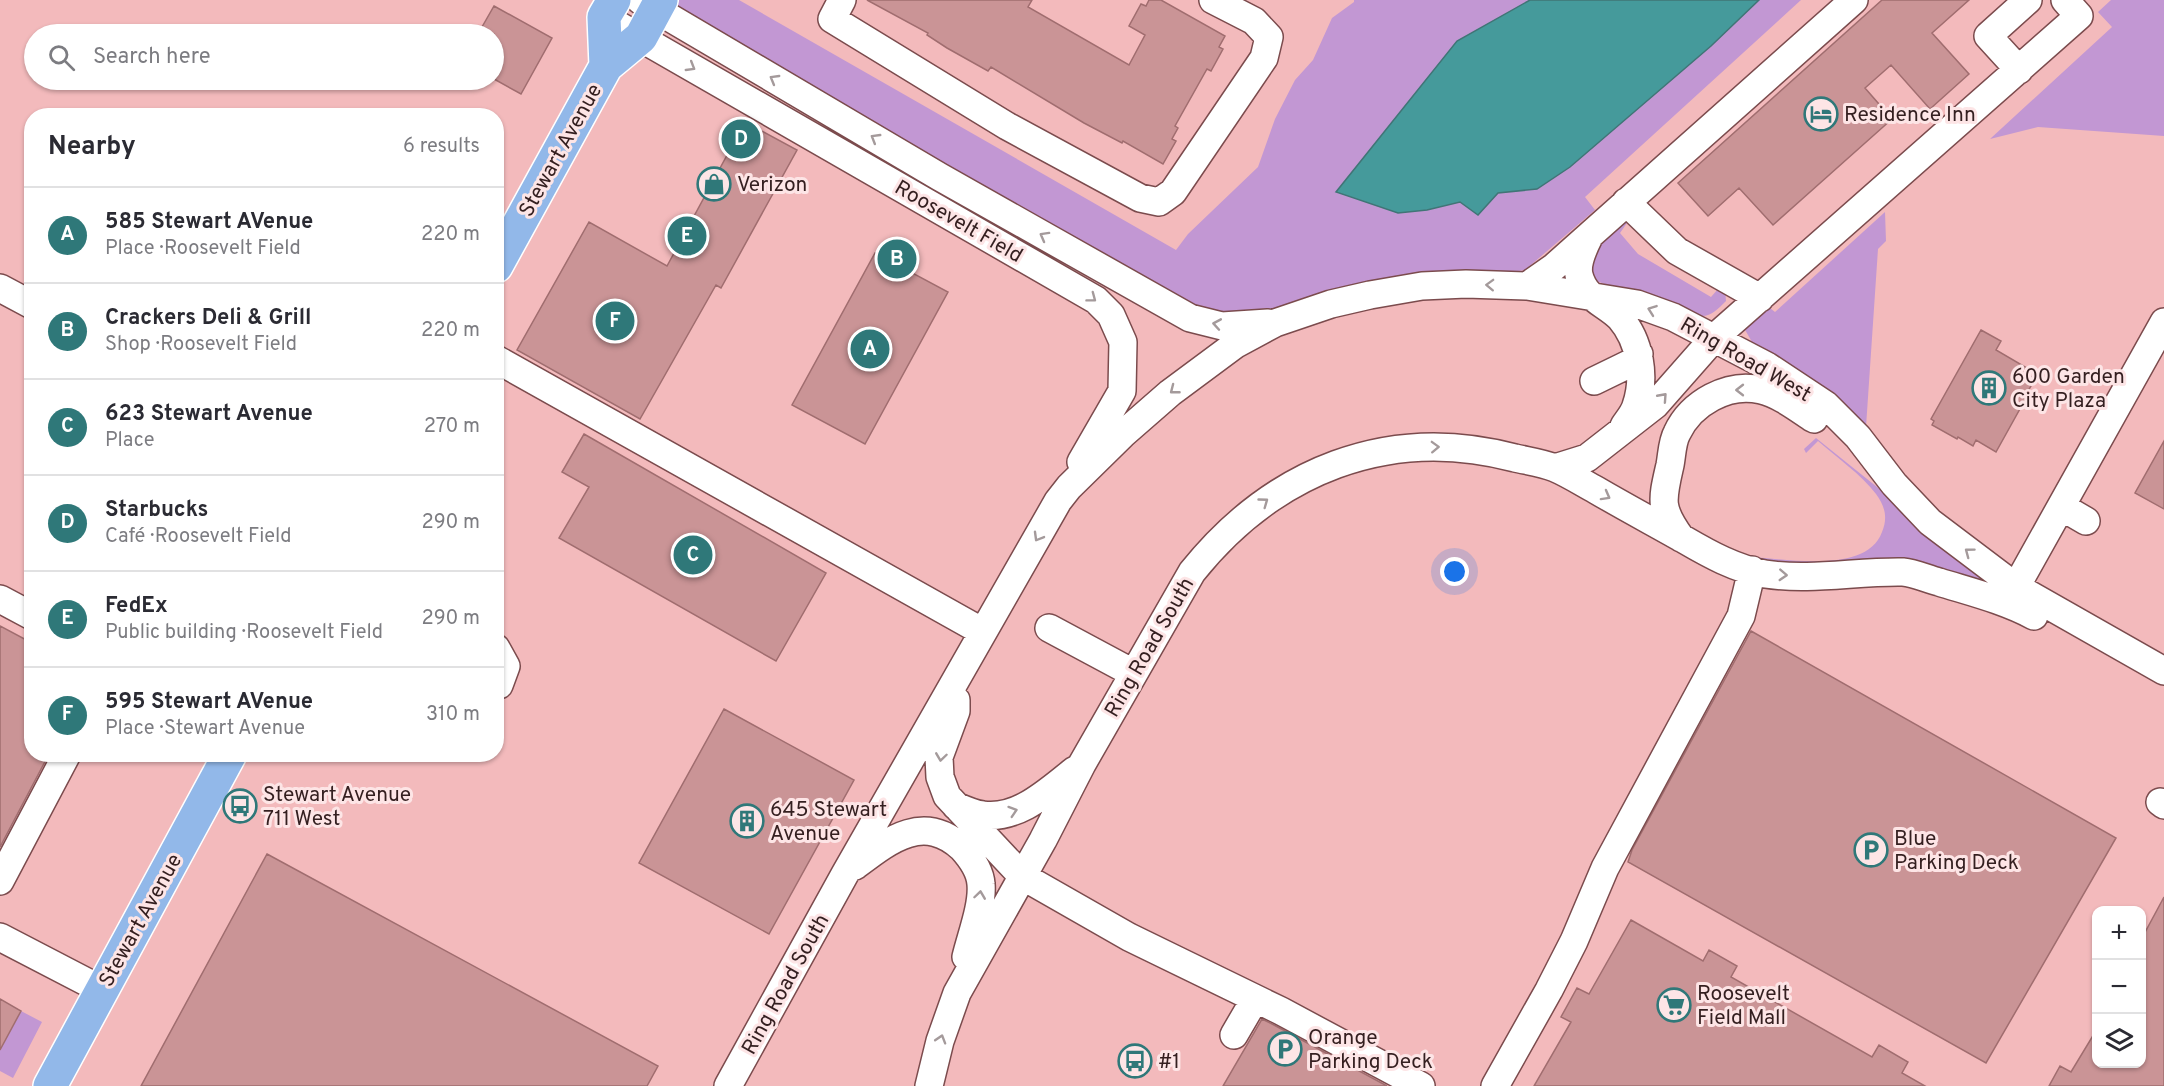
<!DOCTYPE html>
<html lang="en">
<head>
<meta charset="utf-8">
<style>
	:root { --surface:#fff; --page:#f2f2f3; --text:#2b2b33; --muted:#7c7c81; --line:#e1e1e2; --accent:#2f7879 }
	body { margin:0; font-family:Overpass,sans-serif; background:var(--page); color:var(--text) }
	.controls { position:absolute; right:18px; bottom:18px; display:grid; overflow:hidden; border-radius:12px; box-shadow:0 2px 4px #0004 }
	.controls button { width:54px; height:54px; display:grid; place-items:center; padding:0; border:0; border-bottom:2px solid var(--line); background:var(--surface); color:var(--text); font:30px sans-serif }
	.you { position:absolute; left:1455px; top:572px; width:21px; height:21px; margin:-15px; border:4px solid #fff; border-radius:50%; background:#1a73e8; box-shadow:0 0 0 9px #1a73e833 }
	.badge { display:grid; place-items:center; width:39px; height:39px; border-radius:50%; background:var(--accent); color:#fff; font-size:20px; font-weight:700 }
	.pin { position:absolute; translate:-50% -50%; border:3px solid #fff; box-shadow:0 2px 6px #0006 }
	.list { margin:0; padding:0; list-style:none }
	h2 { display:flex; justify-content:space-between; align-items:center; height:78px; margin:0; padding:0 24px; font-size:26px }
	h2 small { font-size:20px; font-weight:400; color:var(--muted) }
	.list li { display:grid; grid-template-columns:39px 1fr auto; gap:18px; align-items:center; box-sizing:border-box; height:96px; padding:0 24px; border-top:2px solid var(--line) }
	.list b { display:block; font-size:22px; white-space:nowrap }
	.list p { margin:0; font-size:20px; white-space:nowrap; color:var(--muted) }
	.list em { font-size:20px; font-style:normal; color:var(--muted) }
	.icon { flex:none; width:33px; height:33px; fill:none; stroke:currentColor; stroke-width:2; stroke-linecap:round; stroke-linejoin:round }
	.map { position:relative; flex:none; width:2164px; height:1086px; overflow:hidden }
	.search { position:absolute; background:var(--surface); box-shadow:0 2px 4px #0004; left:24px; top:24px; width:480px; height:66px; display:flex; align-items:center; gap:15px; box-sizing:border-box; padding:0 21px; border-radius:33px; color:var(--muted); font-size:22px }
	.panel { position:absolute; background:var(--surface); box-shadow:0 2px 4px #0004; left:24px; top:108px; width:480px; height:654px; border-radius:24px }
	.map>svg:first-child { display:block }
	.green { fill:#c297d3 }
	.water { fill:#459a9b; stroke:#407576; stroke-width:1.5 }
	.building { fill:#ca9496; stroke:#a06d6f; stroke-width:1.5 }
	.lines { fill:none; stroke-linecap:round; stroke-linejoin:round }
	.minor-casing { stroke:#7b4b4d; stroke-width:30 }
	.major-casing { stroke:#fff; stroke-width:36 }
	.minor { stroke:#fff; stroke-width:27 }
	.major { stroke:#92b8e9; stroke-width:33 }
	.oneway { stroke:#a49a9b }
	.labels { text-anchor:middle; stroke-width:6; stroke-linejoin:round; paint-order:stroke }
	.poi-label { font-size:21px; fill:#341f20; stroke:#fde5e6; text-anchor:start }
	.street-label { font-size:21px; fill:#341f20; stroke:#fde5e6 }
</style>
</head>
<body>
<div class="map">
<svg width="2164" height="1086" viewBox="0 0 2164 1086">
	<rect width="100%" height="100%" fill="#f3babc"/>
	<path class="green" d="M666,0h73l437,250 12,-16 70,-67 17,-48 20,-39 18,-20 19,-42 22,-16v-2h447l-216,197 10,13 -70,60 -261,42 -53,1 -50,-21z
		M2111,0h53v136l-126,-9 -48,12 122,-112 -14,-15z
		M1885,212l1,29 -8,8 -12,178 -44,-41 -70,-44 -8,-14 17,-27 14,11z
		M1626,216l1,7 -7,10 18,21 73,43 7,-8h7l1,12c-8,8 -15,16 -26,15l-107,-36 -7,-9 5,-25z
		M1816,438l61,49 111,95 -77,-19 -115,2 -44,-8c35,2 115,17 130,-25 6,-14 3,-26 -6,-38 -14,-19 -40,-37 -58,-53l-12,12 -2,-4z
		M21,1011l21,11 -29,56 -13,-7v-21z"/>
	<path class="water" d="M1530,0h229l-48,46 -141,121 -33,22 -39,4 -20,22 -18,-13 -33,8 -29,3 -62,-21 121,-151z"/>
	<path class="building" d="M867,0h165l-4,7 101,58 16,-30 -16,-9 12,-22 5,2 3,-6h12l64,36 -6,11 4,2 -12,22 -4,-2 -32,57 3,2 -6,11 4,2 -13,23 -40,-23 -1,2 -38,-20 -93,-56 -3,4 -41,-23 -20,-13 1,-2z
		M1882,0h87l-37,33 37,41 -39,35 -39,-44 -26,23 27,31 -119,106 -34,-37 -31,28 -30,-33z
		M494,6l58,32 -31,56 -27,-15v-45h-16z
		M745,122l52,28 -76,138 -5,-3 -76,134 -123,-69 72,-128 78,44z
		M875,253l73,39 -83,152 -73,-39z
		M1981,330l20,11 -5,9 36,21 -3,4 6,4 -11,19h2l-30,54 -20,-12 -3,6 -15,-9 -1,2 -25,-14 2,-4 -3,-2z
		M584,434l242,139 -50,88 -217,-123 30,-51 -27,-15z
		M2164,441v68l-29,-16z
		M0,626l32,17v111h17l-49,93z
		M1751,631l365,207 -130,225 -358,-201 4,-12z
		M724,709l130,71 -85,154 -130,-71z
		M267,854l391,212 -11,20h-506z
		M2164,897v189h-115l11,-20 11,6 26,-43v35h45v-126z
		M1631,920l72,41 6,-11 28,16 -6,11 141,80 7,-12 29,17 -6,11 23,13h-391l37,-64 -10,-5 16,-29 12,6z
		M0,999l21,12 -21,39z
		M1262,1019l12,6 113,61h-164z"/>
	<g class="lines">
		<g class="minor-casing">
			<path id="minor" d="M640,0l300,177 250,141 32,8 46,-3
				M842,0l-10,19 175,107 133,72 19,4 14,-10 91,-134 5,-21 -15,-16 -41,-21
				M604,17l492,283 15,15 12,27 -1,49 -41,71
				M2019,70l-31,-34 40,-36
				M1626,202l51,49 83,47
				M1590,235c-6,12 -14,27 -11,40 6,24 26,28 41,43 20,23 26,59 16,88 -2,7 -8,14 -12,20
				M1527,286l27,-19 300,-267
				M0,288l32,17
				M496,359l487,273
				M1594,381l37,-18 8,-9
				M1555,468l32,-10 68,-53 59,-67 365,-322 -14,-16
				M2062,507l24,14
				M1681,538c-22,-30 -19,-38 -11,-73 2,-10 2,-23 7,-32 14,-30 51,-51 84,-43 20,5 36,18 53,29
				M2016,587l148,-265
				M0,599l32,17
				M1049,628l84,45
				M496,648l10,18 -7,19 -3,1
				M956,700v11l-17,46 1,20 7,19 75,80 107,61 152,74 140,75
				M2160,802l4,3
				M956,806c9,4 18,8 27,9 36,5 66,-25 92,-45
				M855,866c33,-25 68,-54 107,-18 9,10 18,22 19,36 2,21 -10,52 -15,73
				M0,881l67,-127
				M0,937l102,53
				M1234,1035l21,-36
				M728,1086l117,-212 213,-373 11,-14 54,-53 47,-41 66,-49 39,-21 56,-19 39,-9 52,-9 44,-2 61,2 110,18 36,13 94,49 59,39 32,32 36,47 36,38 86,65 148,84
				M929,1086l11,-45 17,-48 86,-153 39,-76 110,-192c81,-101 196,-148 323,-114 13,3 28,5 40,10 14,6 28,15 41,22 29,17 59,33 89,50 24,14 51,29 80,34 46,7 92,-3 138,-2 12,1 24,7 36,10 32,10 65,18 95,34
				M1495,1086l54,-96 25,-49 31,-73 136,-252 11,-46"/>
		</g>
		<g class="major-casing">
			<path id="major" d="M606,66l-2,-49 10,-17
				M496,266l110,-200 35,-29 20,-37
				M50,1086l180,-332"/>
		</g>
		<use href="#minor" class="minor"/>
		<use href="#major" class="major"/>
	</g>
	<defs><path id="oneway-chevron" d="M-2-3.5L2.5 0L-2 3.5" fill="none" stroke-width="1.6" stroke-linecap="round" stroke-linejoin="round" transform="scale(1.5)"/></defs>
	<g class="oneway">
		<use href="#oneway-chevron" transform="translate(691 67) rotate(31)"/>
		<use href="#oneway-chevron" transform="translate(774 79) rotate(-150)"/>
		<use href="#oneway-chevron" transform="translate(875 138) rotate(-149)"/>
		<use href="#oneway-chevron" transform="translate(1044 236) rotate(-151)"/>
		<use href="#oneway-chevron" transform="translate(1490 285) rotate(-178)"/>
		<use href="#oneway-chevron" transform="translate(1092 298) rotate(37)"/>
		<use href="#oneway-chevron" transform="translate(1652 310) rotate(-160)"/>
		<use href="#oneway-chevron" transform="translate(1217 324) rotate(-170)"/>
		<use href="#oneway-chevron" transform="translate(1174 390) rotate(142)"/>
		<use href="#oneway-chevron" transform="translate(1740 390) rotate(-180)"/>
		<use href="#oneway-chevron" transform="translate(1663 397) rotate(-48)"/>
		<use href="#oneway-chevron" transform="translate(1435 447) rotate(-2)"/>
		<use href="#oneway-chevron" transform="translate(1606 496) rotate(29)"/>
		<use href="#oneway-chevron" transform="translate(1264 502) rotate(-36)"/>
		<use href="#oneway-chevron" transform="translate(1038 537) rotate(120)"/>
		<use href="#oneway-chevron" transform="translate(1969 552) rotate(-143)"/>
		<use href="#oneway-chevron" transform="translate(1783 575) rotate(3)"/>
		<use href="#oneway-chevron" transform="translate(941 757) rotate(98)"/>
		<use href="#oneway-chevron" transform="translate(1013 811) rotate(-18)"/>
		<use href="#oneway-chevron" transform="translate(980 895) rotate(-82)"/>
		<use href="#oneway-chevron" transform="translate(941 1039) rotate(-73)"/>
	</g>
	<defs>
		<g id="hotel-ring" transform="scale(1.725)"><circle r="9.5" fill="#fde5e6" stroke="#2f7879" stroke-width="1.5"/><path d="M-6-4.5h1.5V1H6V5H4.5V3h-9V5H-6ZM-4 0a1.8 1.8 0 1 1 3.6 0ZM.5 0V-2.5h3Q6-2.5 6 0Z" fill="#2f7879"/></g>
		<g id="shop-ring" transform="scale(1.725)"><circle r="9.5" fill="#fde5e6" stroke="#2f7879" stroke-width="1.5"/><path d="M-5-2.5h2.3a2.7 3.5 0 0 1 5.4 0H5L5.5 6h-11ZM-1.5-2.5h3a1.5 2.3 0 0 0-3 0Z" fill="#2f7879"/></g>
		<g id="building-ring" transform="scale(1.725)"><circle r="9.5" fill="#fde5e6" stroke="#2f7879" stroke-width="1.5"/><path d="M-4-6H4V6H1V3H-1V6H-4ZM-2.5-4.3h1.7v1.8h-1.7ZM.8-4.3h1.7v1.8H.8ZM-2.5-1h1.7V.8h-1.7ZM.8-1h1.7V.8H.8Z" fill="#2f7879"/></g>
		<g id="bus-ring" transform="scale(1.725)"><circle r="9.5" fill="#fde5e6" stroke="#2f7879" stroke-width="1.5"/><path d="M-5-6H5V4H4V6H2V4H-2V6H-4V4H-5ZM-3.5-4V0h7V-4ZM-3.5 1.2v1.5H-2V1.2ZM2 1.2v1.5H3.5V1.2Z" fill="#2f7879"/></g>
		<g id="parking-ring" transform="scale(1.725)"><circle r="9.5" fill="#fde5e6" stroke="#2f7879" stroke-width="1.5"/><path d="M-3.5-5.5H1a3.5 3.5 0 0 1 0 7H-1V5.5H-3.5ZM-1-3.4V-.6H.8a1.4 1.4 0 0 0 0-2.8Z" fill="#2f7879"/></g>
		<g id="supermarket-ring" transform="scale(1.725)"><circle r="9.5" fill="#fde5e6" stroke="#2f7879" stroke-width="1.5"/><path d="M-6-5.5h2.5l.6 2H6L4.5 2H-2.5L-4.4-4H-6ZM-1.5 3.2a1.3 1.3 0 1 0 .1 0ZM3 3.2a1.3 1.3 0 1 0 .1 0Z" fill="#2f7879"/></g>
	</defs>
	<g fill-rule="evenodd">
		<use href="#hotel-ring" x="1821" y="114"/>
		<use href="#shop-ring" x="714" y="184"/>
		<use href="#building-ring" x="1989" y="388"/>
		<use href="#bus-ring" x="240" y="806"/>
		<use href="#building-ring" x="747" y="821"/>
		<use href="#parking-ring" x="1871" y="850"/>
		<use href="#supermarket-ring" x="1674" y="1005"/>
		<use href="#parking-ring" x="1285" y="1049"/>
		<use href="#bus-ring" x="1135" y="1061"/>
	</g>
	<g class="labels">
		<g class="poi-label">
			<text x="1844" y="121">Residence Inn</text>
			<text x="737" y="191">Verizon</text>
			<text x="2012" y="383">600 Garden<tspan x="2012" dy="24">City Plaza</tspan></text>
			<text x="263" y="801">Stewart Avenue<tspan x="263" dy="24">711 West</tspan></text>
			<text x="770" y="816">645 Stewart<tspan x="770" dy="24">Avenue</tspan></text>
			<text x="1894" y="845">Blue<tspan x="1894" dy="24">Parking Deck</tspan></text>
			<text x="1697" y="1000">Roosevelt<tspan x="1697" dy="24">Field Mall</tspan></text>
			<text x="1308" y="1044">Orange<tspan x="1308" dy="24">Parking Deck</tspan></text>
			<text x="1158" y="1068">#1</text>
		</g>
		<g class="street-label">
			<text transform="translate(560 150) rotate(-61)" y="7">Stewart Avenue</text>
			<text transform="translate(959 221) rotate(30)" y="7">Roosevelt Field</text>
			<text transform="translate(1746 359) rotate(30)" y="7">Ring Road West</text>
			<text transform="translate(1149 647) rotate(-60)" y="7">Ring Road South</text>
			<text transform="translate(140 920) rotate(-61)" y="7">Stewart Avenue</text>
			<text transform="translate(785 984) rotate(-61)" y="7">Ring Road South</text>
		</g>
	</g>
</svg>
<div class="controls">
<button>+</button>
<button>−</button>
<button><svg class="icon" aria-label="layers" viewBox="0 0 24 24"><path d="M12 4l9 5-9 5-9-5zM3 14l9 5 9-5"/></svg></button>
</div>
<div class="you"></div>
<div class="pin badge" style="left:870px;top:349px">A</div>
<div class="pin badge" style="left:897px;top:259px">B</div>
<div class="pin badge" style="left:693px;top:555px">C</div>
<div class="pin badge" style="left:741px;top:139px">D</div>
<div class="pin badge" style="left:687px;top:236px">E</div>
<div class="pin badge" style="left:615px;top:321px">F</div>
<div class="search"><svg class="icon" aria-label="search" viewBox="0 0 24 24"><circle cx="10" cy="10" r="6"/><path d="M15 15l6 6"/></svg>Search here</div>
<section class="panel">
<h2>Nearby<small>6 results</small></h2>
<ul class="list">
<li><span class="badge">A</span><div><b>585 Stewart AVenue</b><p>Place · Roosevelt Field</p></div><em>220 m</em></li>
<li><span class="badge">B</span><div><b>Crackers Deli &amp; Grill</b><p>Shop · Roosevelt Field</p></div><em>220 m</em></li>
<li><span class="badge">C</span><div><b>623 Stewart Avenue</b><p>Place</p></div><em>270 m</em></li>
<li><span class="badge">D</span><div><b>Starbucks</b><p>Café · Roosevelt Field</p></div><em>290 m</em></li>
<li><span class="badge">E</span><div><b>FedEx</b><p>Public building · Roosevelt Field</p></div><em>290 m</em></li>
<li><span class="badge">F</span><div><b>595 Stewart AVenue</b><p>Place · Stewart Avenue</p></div><em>310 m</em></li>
</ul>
</section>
</div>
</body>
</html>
